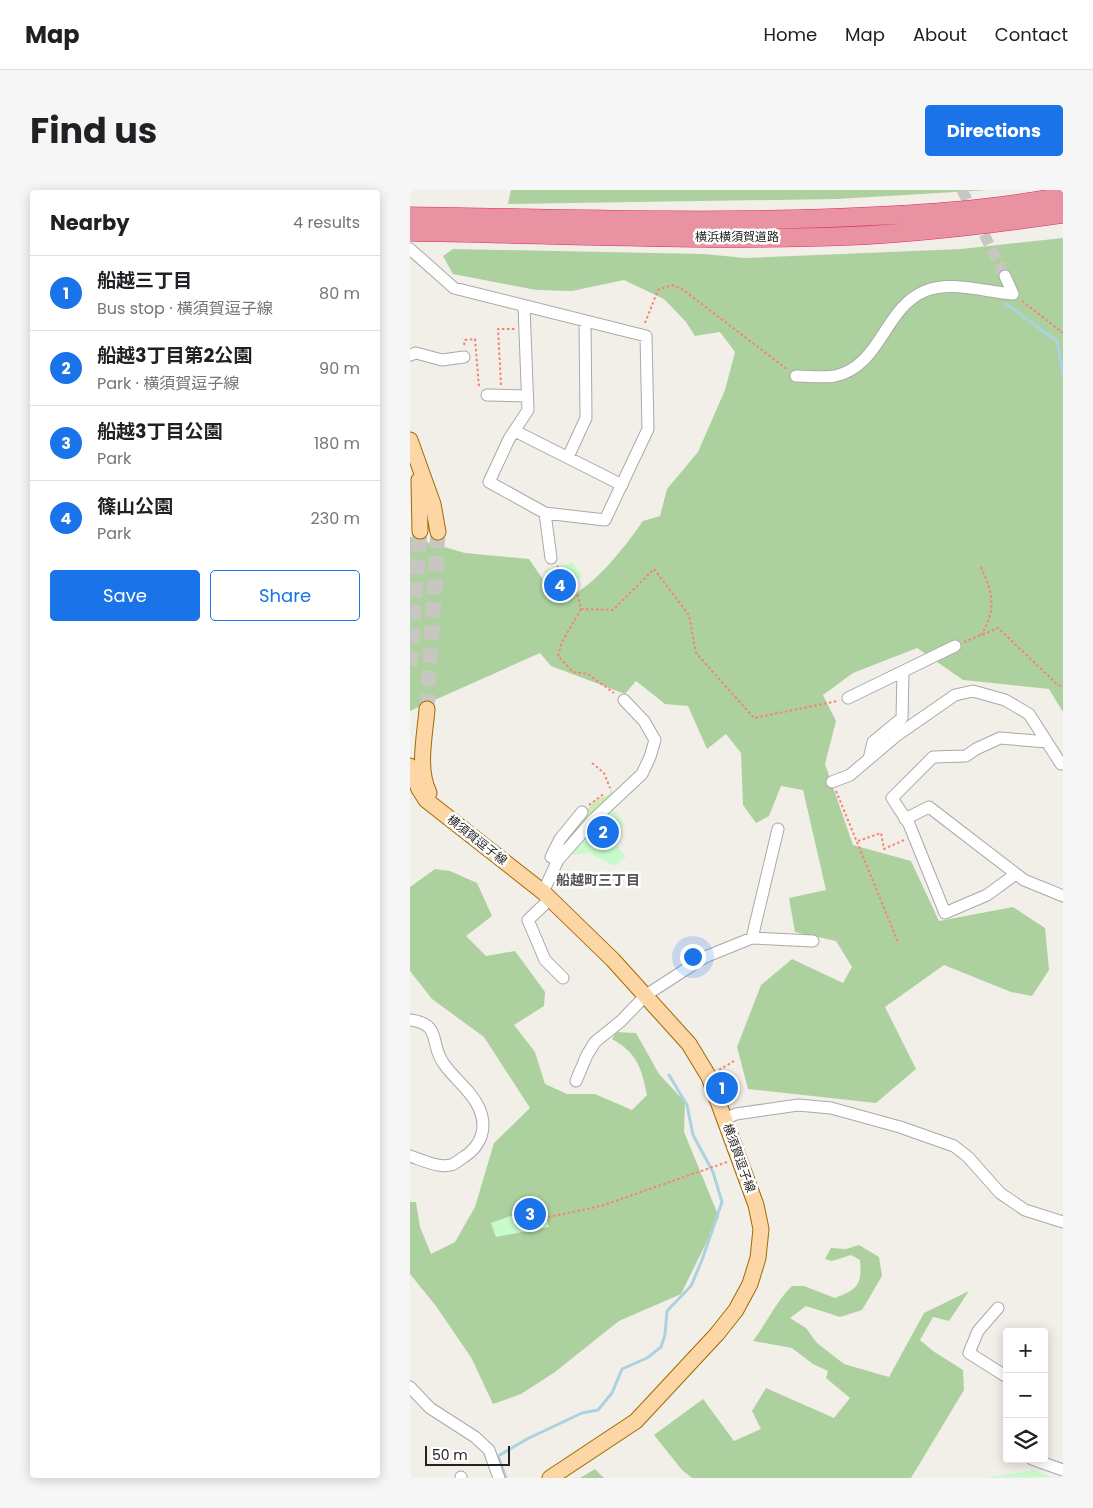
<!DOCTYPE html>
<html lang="en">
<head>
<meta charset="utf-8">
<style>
	:root { --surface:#fff; --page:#f6f6f6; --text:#202124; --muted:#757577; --line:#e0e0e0; --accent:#1a73e8 }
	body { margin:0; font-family:Poppins,"Noto Sans JP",sans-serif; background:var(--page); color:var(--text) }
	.controls { position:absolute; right:15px; bottom:15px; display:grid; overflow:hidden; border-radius:5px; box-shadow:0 2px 12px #0003 }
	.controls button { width:45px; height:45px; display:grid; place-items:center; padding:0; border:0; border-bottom:1px solid var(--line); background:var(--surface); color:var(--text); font:25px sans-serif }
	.scale { position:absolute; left:15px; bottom:12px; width:85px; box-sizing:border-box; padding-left:5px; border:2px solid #222; border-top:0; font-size:14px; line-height:18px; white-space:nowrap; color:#222; -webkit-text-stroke:4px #fff; paint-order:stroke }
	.you { position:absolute; left:282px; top:766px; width:18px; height:18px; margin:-12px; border:4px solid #fff; border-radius:50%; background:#1a73e8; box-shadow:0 0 0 8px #1a73e833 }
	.badge { display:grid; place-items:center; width:32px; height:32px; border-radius:50%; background:var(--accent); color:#fff; font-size:16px; font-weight:700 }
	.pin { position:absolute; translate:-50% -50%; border:2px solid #fff; box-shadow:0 1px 5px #0006 }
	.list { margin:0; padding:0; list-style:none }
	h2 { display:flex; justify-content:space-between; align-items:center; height:65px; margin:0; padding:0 20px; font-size:21px }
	h2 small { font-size:16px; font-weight:400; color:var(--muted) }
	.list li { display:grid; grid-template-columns:32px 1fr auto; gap:15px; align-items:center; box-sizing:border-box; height:75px; padding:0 20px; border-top:1px solid var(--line) }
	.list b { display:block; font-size:19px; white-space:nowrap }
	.list p { margin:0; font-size:16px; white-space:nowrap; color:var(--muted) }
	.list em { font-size:16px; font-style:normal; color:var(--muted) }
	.actions { display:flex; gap:10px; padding:15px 20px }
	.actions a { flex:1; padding:11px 0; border:1px solid var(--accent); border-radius:5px; text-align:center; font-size:18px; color:var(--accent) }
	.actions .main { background:var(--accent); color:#fff }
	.icon { flex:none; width:28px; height:28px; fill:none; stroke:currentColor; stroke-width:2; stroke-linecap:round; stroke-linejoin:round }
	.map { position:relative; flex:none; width:653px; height:1288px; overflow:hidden; border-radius:5px }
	header { display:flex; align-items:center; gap:30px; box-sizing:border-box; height:70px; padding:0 25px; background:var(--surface); border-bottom:1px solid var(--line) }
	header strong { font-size:24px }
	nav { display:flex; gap:28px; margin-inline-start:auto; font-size:18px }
	.intro { display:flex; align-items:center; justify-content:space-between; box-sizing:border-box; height:120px; padding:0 30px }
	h1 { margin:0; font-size:35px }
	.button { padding:12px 22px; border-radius:5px; background:var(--accent); color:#fff; font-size:18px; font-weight:700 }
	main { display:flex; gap:30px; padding:0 30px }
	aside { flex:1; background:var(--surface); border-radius:5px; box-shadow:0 2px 12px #0003 }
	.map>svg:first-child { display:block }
	.grass { fill:#cdebb0 }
	.forest { fill:#add19e }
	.park { fill:#c8facc }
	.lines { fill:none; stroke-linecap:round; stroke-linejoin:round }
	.stream { stroke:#aad3df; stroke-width:3 }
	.minor-tunnel { stroke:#c8c6c1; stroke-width:11; stroke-dasharray:11 5.5; stroke-linecap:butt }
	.major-tunnel { stroke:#c8c6c1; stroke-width:15; stroke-dasharray:15 8; stroke-linecap:butt }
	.minor-casing { stroke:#a9a9a9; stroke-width:13 }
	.major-casing { stroke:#a06b00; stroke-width:17 }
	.highway-casing { stroke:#dc2a67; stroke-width:19 }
	.path { stroke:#fa8072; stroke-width:2; stroke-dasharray:2.5 2.5; stroke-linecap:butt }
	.minor { stroke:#fff; stroke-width:11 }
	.major { stroke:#fcd6a4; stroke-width:15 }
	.highway { stroke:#e892a2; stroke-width:18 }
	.labels { text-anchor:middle; stroke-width:5; stroke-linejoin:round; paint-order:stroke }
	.street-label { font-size:12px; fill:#222; stroke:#fff }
	.neighbourhood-label { font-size:14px; font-weight:bold; fill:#555; stroke:#fff }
</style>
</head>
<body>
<header>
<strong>Map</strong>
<nav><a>Home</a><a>Map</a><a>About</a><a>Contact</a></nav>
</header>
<div class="intro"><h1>Find us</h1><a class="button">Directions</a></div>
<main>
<aside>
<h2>Nearby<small>4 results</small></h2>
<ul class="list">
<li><span class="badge">1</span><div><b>船越三丁目</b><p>Bus stop · 横須賀逗子線</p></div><em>80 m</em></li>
<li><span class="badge">2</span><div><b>船越3丁目第2公園</b><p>Park · 横須賀逗子線</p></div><em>90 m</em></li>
<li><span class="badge">3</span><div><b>船越3丁目公園</b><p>Park</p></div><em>180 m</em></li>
<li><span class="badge">4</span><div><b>篠山公園</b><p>Park</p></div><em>230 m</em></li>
</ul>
<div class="actions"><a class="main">Save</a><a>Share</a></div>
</aside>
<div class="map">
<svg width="653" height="1288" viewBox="0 0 653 1288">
	<rect width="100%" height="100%" fill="#f2efe9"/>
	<path class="grass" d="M201,597l2,9 -55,54 36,-49 16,-7z"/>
	<path class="forest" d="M101,0h478l-152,9 -329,5z
		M653,48v474l-14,-23 -86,-9 -46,-32 -64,25 -30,22 13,26 -11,43 28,81 58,16 28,60 74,-14 32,21 4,42 -17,26 -21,-4 -67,-27 -59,42 31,62 -40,34 -128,-14 -11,-42 24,-62 31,-26 51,24 9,-16 -16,-26 -41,-9 -6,-34 37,-8 -23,-100 -22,-4 -12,30 -13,7 -13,-18 -2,-52 -15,-19 -19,15 -19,-43 -23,-2 -29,-23 -11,13 -74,-28 -11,-13 -130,58v-174l55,16 64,6 30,44c35,-16 62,-51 84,-82l17,-5 7,-27 31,-37 27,-62 10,-38 -15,-20 -25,4 -9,-14 -22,-23 -40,-19 -52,11 -36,-1 -83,-16 -10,-18 10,-7 251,5 41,4 216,-9z
		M25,679l15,2 27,12 15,33 -26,20 20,20 29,-5 30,41 -1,14 -30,19 21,27 10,32 22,10h28l37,16 15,-15c-6,-28 -9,-41 -35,-56l4,-7 20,1 23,41 26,28 -1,30 35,85 -38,77 -62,27 -64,51 -34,22 -28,10 -21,-45 -36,-53 -26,-32v-72h6l4,25 11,27 24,-12 20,-35 19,-64 36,-35 -46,-71 -52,-38 -22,-28v-84z
		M449,1055l20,12 3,19 -20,34 -22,7 -34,-11 -16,12 16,10 11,15 27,21 45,13 35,-64 45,-22 -20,30 -16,-4 -13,23 13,11 30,19 1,20 -53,88h-219l-10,-8 -28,-35 49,-36 31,42 27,-12 -9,-18 14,-23 68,30 16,-20 -24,-20 2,-7 -15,-7 -21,-16 -39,-7c12,-16 25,-42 39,-55h12l31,12c23,-9 27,-13 25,-38l-9,-5 -19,6 -7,-2 6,-11 15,1z
		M185,1279l9,9h-24z"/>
	<path class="park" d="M162,372l11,14 -27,17 -11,-22z
		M204,620l10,15 -12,14 14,18 -12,9 -25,-13 -20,2 30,-35z
		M131,1015l8,22 -53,10 -5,-14z
		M624,1280l17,7 -63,1z"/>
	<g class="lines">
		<path class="stream" d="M596,114l51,37 6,34
			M96,1288l-8,-22 29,-17 55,-26 16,-3 14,-17 10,-24 25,-11 14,-11 4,-12 2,-24 24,-25 11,-26 20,-58 -9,-30 -20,-37 -6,-30 -18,-30"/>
		<path class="minor-tunnel" d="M552,0l43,86"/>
		<path class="major-tunnel" d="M0,476l10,-135
			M17,519l11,-177"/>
		<g class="minor-casing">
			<path id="minor" d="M0,59l44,39 192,48 2,93 -43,91 -60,-7 -56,-31 20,-43 19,-29 -4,-104
				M0,165l6,-2 26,7 22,-3
				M386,186c12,0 27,2 39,0 46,-10 49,-68 90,-85 26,-11 60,1 88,3l-8,-18
				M77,205l40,1
				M105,241l107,54
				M158,267l18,-39 -1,-97
				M135,323l6,45
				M438,508l107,-52
				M459,569l4,-17 29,-24 1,-46
				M422,592l18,-7 46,-39 59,-41 18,-4 32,9 24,14 32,50
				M495,629l24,-12 95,73 39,16
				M148,670l-7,-3 9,-18 22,-27
				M606,684l-29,21 -42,18 -36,-89 -17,-26 41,-41 33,-1 10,-7 24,-11 47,4
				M133,702l15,-32 37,-42 47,-44 8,-17 5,-17 -11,-19 -20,-21
				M140,709l-22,21 17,40 18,18
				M342,748l26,-109
				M0,830c33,4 19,25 34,44 11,16 27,26 35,44 9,20 2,38 -15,49 -4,2 -9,7 -13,8 -13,3 -29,-5 -41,-9
				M166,891l11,-26 8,-13 26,-21 25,-26 59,-38 47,-19 61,3
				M315,929l11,-5 62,-9 33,3 69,19 54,19 14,11 32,36 25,17 38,12
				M588,1118l-20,23 -9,22 38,24
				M0,1197l20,21 45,29 14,13 10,28
				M622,1269l31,11
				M51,1287v1"/>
		</g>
		<g class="major-casing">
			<path id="major" d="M0,250l23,64 5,28
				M9,290l1,51
				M17,519c-2,27 -10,59 2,84
				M0,576l9,23 7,11 117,92 70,68 76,84 20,33 47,128 5,24 -3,29 -8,26 -14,26 -19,24 -81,87 -86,57"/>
		</g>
		<g class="highway-casing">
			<path id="highway" d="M0,26c140,2 280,7 420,2 77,-3 156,-7 233,-22
				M0,42c146,2 293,10 439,4 72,-3 143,-12 214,-22"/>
		</g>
		<path class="path" d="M612,111l41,32
			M235,133l13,-33 14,-5 10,4 106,81
			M54,155l1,-5 10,-1 4,48
			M91,195l-3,-56h17
			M147,376l21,30 3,13 -19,33 -4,14 15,16 15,2 26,19
			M571,377c12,27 16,42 0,68
			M171,419l32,1 41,-41 35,46 7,38 58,65 83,-17
			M554,452l34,-14 59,56 6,3
			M182,573l12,10 6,15
			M426,601l62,151
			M179,615l16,-12
			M448,651l23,-8 3,16 20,-9
			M309,880l15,-9
			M138,1027l53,-11 126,-44"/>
		<use href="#minor" class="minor"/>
		<use href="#major" class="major"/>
		<use href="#highway" class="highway"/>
	</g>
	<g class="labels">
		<g class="street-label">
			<text x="327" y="51">横浜横須賀道路</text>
			<text transform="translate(67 650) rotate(38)" y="4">横須賀逗子線</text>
			<text transform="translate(329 968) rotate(70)" y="4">横須賀逗子線</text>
		</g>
		<g class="neighbourhood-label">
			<text x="188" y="695">船越町三丁目</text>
		</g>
	</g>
</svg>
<div class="controls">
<button>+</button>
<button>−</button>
<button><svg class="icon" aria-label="layers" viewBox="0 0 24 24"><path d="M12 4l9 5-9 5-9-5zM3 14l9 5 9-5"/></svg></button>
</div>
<div class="scale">50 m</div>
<div class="you"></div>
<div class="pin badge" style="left:312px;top:898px">1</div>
<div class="pin badge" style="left:193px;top:642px">2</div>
<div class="pin badge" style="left:120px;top:1024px">3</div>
<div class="pin badge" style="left:150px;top:395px">4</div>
</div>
</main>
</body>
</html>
